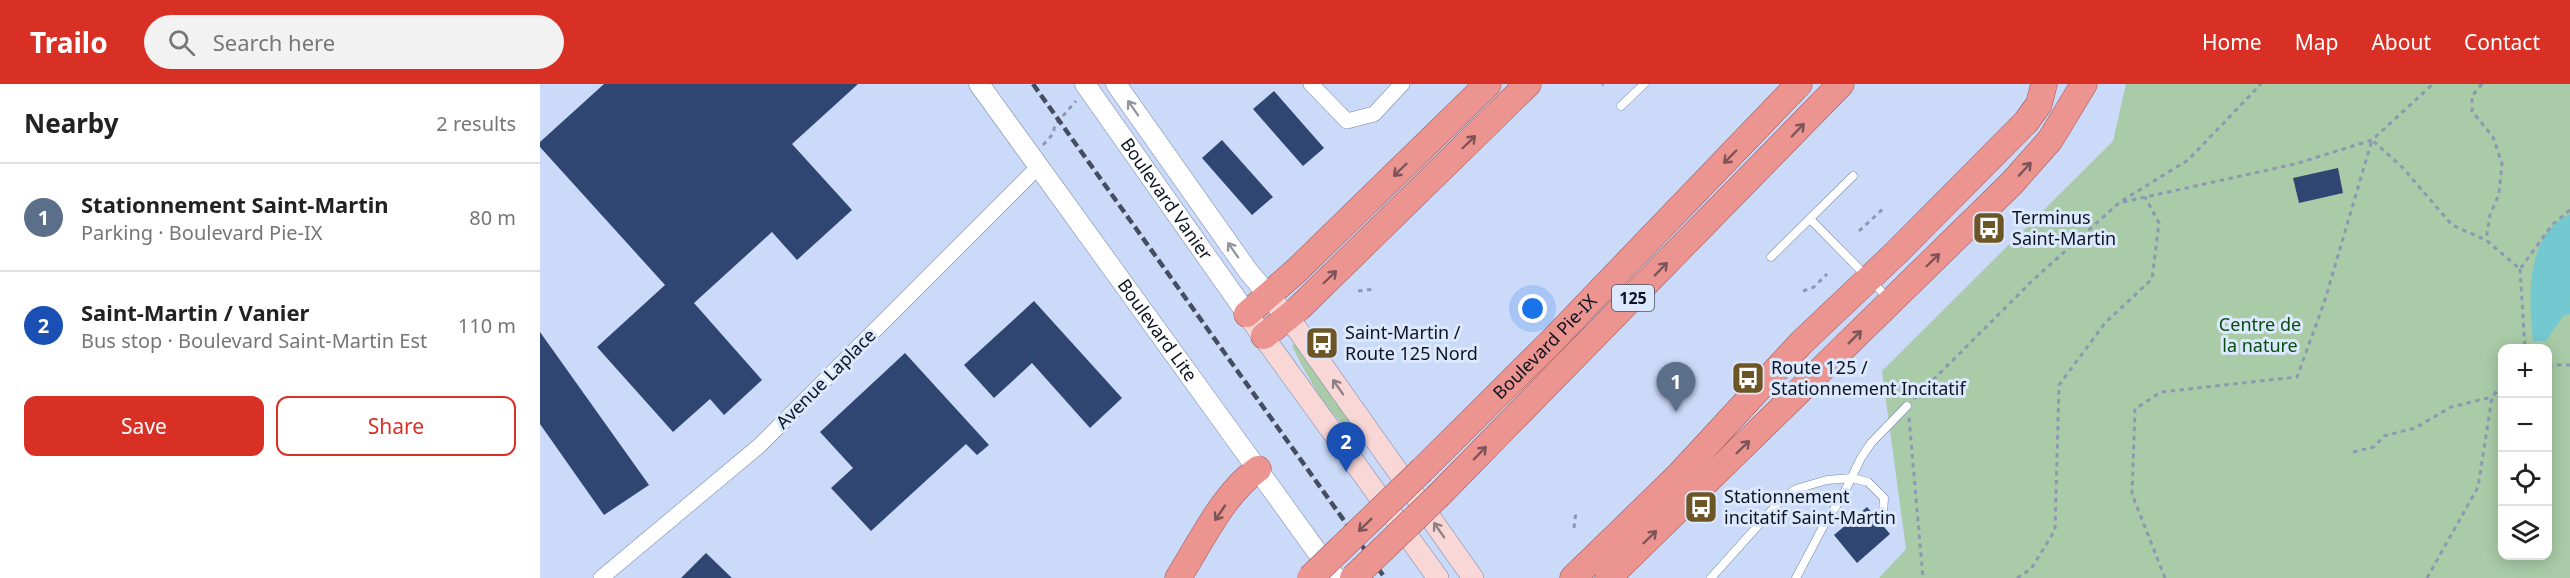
<!DOCTYPE html>
<html lang="en">
<head>
<meta charset="utf-8">
<style>
	:root { --surface:#fff; --page:#f2f2f2; --text:#222; --muted:#767676; --line:#e0e0e0; --accent:#d93025 }
	body { margin:0; font-family:"Noto Sans",sans-serif; background:var(--page); color:var(--text) }
	.controls { position:absolute; right:18px; bottom:18px; display:grid; overflow:hidden; border-radius:12px; box-shadow:0 3px 15px #0003 }
	.controls button { width:54px; height:54px; display:grid; place-items:center; padding:0; border:0; border-bottom:2px solid var(--line); background:var(--surface); color:var(--text); font:30px sans-serif }
	.you { position:absolute; left:993px; top:225px; width:21px; height:21px; margin:-15px; border:4px solid #fff; border-radius:50%; background:#1a73e8; box-shadow:0 0 0 9px #1a73e833 }
	.badge { display:grid; place-items:center; width:39px; height:39px; border-radius:50%; background:var(--accent); color:#fff; font-size:20px; font-weight:700 }
	.pin { position:absolute; translate:-50% -50px; filter:drop-shadow(0 2px 3px #0008) }
	.pin::after { content:''; position:absolute; top:32px; width:21px; height:18px; background:inherit; clip-path:polygon(0 0,100% 0,50% 100%) }
	.list { margin:0; padding:0; list-style:none }
	h2 { display:flex; justify-content:space-between; align-items:center; height:78px; margin:0; padding:0 24px; font-size:26px }
	h2 small { font-size:20px; font-weight:400; color:var(--muted) }
	.list li { display:grid; grid-template-columns:39px 1fr auto; gap:18px; align-items:center; box-sizing:border-box; height:108px; padding:0 24px; border-top:2px solid var(--line) }
	.list b { display:block; font-size:22px; white-space:nowrap }
	.list p { margin:0; font-size:20px; white-space:nowrap; color:var(--muted) }
	.list em { font-size:20px; font-style:normal; color:var(--muted) }
	.actions { display:flex; gap:12px; padding:18px 24px }
	.actions a { flex:1; padding:14px 0; border:2px solid var(--accent); border-radius:12px; text-align:center; font-size:21px; color:var(--accent) }
	.actions .main { background:var(--accent); color:#fff }
	.icon { flex:none; width:33px; height:33px; fill:none; stroke:currentColor; stroke-width:2; stroke-linecap:round; stroke-linejoin:round }
	.map { position:relative; flex:none; width:2030px; height:494px; overflow:hidden }
	header { display:flex; align-items:center; gap:36px; box-sizing:border-box; height:84px; padding:0 30px; background:var(--accent); color:#fff }
	header strong { font-size:28px }
	nav { display:flex; gap:33px; margin-inline-start:auto; font-size:21px }
	.search { width:420px; height:54px; background:var(--page); display:flex; align-items:center; gap:15px; box-sizing:border-box; padding:0 21px; border-radius:33px; color:var(--muted); font-size:22px }
	main { display:flex }
	aside { flex:1; background:var(--surface) }
	.map>svg:first-child { display:block }
	.green { fill:#a9cba7; fill-rule:evenodd }
	.water { fill:#74c8d0 }
	.building { fill:#2f4572 }
	.lines { fill:none; stroke-linecap:round; stroke-linejoin:round }
	.service-casing { stroke:#7486a8; stroke-width:9 }
	.minor-casing { stroke:#7486a8; stroke-width:16 }
	.tertiary-casing { stroke:#7486a8; stroke-width:21 }
	.secondary-casing { stroke:#7486a8; stroke-width:22 }
	.trunk-casing { stroke:#9a5758; stroke-width:27 }
	.path { stroke:#8c99b2; stroke-width:3; stroke-dasharray:4.5 4.5; stroke-linecap:butt }
	.service { stroke:#fff; stroke-width:8 }
	.minor { stroke:#fff; stroke-width:15 }
	.tertiary { stroke:#fff; stroke-width:20 }
	.secondary { stroke:#f8d7d6; stroke-width:21 }
	.trunk { stroke:#eb9490; stroke-width:26 }
	.rail { stroke:#444e60; stroke-width:4.5; stroke-dasharray:9 4.5; stroke-linecap:butt }
	.trunk-bridge-casing { stroke:#9a5758; stroke-width:27; stroke-linecap:butt }
	.trunk-bridge { stroke:#eb9490; stroke-width:26 }
	.oneway { stroke:#93969c }
	.oneway2 { stroke:#7c5459 }
	.oneway3 { stroke:#8f8085 }
	.labels { text-anchor:middle; stroke-width:6; stroke-linejoin:round; paint-order:stroke }
	.shield { fill:#dce8fe; stroke:#4c5464; stroke-width:1.5 }
	.shield-label { font-size:16px; font-weight:bold; fill:#0e1522 }
	.street-label { font-size:18px; fill:#0e1522; stroke:#dce8fe }
	.poi-label { font-size:18px; fill:#0e1522; stroke:#dce8fe; text-anchor:start }
	.park-label { font-size:18px; fill:#084c0f; stroke:#dce8fe }
</style>
</head>
<body>
<header>
<strong>Trailo</strong>
<div class="search"><svg class="icon" aria-label="search" viewBox="0 0 24 24"><circle cx="10" cy="10" r="6"/><path d="M15 15l6 6"/></svg>Search here</div>
<nav><a>Home</a><a>Map</a><a>About</a><a>Contact</a></nav>
</header>
<main>
<aside>
<h2>Nearby<small>2 results</small></h2>
<ul class="list">
<li><span class="badge" style="background:#5c6f8a">1</span><div><b>Stationnement Saint-Martin</b><p>Parking · Boulevard Pie-IX</p></div><em>80 m</em></li>
<li><span class="badge" style="background:#1a4fb4">2</span><div><b>Saint-Martin / Vanier</b><p>Bus stop · Boulevard Saint-Martin Est</p></div><em>110 m</em></li>
</ul>
<div class="actions"><a class="main">Save</a><a>Share</a></div>
</aside>
<div class="map">
<svg width="2030" height="494" viewBox="0 0 2030 494">
	<rect width="100%" height="100%" fill="#cbdaf9"/>
	<path class="green" d="M1586,0h444v494h-691l27,-29 -24,-178 231,-230zM1962,264h46v208h-46z
		M754,260l60,83 -6,3c-24,-24 -41,-53 -56,-84z"/>
	<path class="water" d="M2030,130v100l-7,2 -17,25h-13c-4,-42 -9,-105 37,-127z"/>
	<path class="building" d="M64,0h254l-66,60 60,66 -55,50 -25,-28 -78,71 68,77 -38,35 -14,-16 -37,33 -76,-85 68,-62 -125,-138v-5z
		M734,7l50,57 -21,18 -50,-57z
		M682,56l51,57 -21,18 -50,-57z
		M1798,84l5,25 -44,10 -6,-25z
		M494,217l88,97 -32,30 -58,-65 -38,35 -30,-33z
		M0,248l109,153 -45,30 -64,-91z
		M365,269l84,92 -12,10 -11,-11 -95,87 -40,-43 22,-20 -33,-36z
		M1327,423l23,27 -33,29 -23,-28z
		M166,469l26,25h-51z"/>
	<g class="lines">
		<g class="service-casing">
			<path id="service" d="M1081,22l23,-22
				M1270,135l79,80
				M1231,173l82,-81
				M1171,494l69,-77 16,-12 31,-9 25,-2 16,4 16,16 -1,15
				M1256,494l29,-55 17,-26 19,-39 10,-15 36,-37"/>
		</g>
		<g class="minor-casing">
			<path id="minor" d="M771,0l36,37 27,-7 28,-30
				M61,494l158,-132 279,-279"/>
		</g>
		<g class="tertiary-casing">
			<g id="tertiary">
				<path id="s1" d="M439,0l357,494"/>
				<path id="s2" d="M545,0l162,230"/>
				<path d="M576,0l132,187 21,25"/>
			</g>
		</g>
		<g class="secondary-casing">
			<path id="secondary" d="M729,212l28,33 176,249
				M707,230l191,264"/>
		</g>
		<g class="trunk-casing">
			<g id="trunk">
				<path d="M707,230l49,-43 192,-187"/>
				<path d="M724,252l35,-28 229,-224"/>
				<path id="s3" d="M882,386l127,-126 250,-260"/>
				<path d="M899,411l402,-411"/>
				<path d="M638,494c23,-36 45,-84 80,-109"/>
				<path d="M1033,494l105,-102 123,-133 95,-90 130,-131 13,-18 5,-20"/>
				<path d="M1068,494l404,-395 38,-43 34,-56"/>
			</g>
		</g>
		<path class="path" d="M1942,0l-10,12v15l21,26 9,27 -3,30 -9,21 -4,25
			M1062,1l1,-1
			M503,61l10,-11 2,-9 21,-24
			M1583,118l172,-38 77,-24 61,-56
			M1319,147l25,-23
			M1980,185l5,79
			M818,207l17,-2
			M1263,207l11,-4 13,-13
			M2008,281h22
			M1374,315l118,-118 88,-79 68,-42 73,-76
			M1369,334l14,160
			M1813,368l21,-5 10,-11 31,-8 36,-21 41,-10
			M1034,444l2,-17
			M1477,494l14,-9 24,-39 4,-145 46,-62 47,-44 7,-56 -14,-26
			M1625,494l-33,-84 3,-85 26,-17 136,-15 27,-74 48,-163 30,27 50,58 34,15 34,29 32,-44 18,-15
			M1887,494l51,-91 14,-90 10,-12"/>
		<use href="#service" class="service"/>
		<use href="#minor" class="minor"/>
		<use href="#tertiary" class="tertiary"/>
		<use href="#secondary" class="secondary"/>
		<use href="#trunk" class="trunk"/>
		<path class="rail" d="M493,0l352,494"/>
		<g class="trunk-bridge-casing">
			<path id="trunk-bridge" d="M770,494l112,-108
				M813,494l86,-83"/>
		</g>
		<use href="#trunk-bridge" class="trunk-bridge"/>
	</g>
	<defs><path id="oneway-shaft" d="M-6 0H5M1.5-3L5.5 0L1.5 3" fill="none" stroke-width="1.6" stroke-linecap="round" stroke-linejoin="round" transform="scale(1.5)"/></defs>
	<g class="oneway">
		<use href="#oneway-shaft" transform="translate(593 24) rotate(-125)"/>
		<use href="#oneway-shaft" transform="translate(693 166) rotate(-125)"/>
	</g>
	<g class="oneway2">
		<use href="#oneway-shaft" transform="translate(1258 46) rotate(-46)"/>
		<use href="#oneway-shaft" transform="translate(929 58) rotate(-44)"/>
		<use href="#oneway-shaft" transform="translate(1190 73) rotate(134)"/>
		<use href="#oneway-shaft" transform="translate(1485 85) rotate(-47)"/>
		<use href="#oneway-shaft" transform="translate(860 86) rotate(136)"/>
		<use href="#oneway-shaft" transform="translate(1393 176) rotate(-44)"/>
		<use href="#oneway-shaft" transform="translate(1121 185) rotate(-46)"/>
		<use href="#oneway-shaft" transform="translate(790 193) rotate(-44)"/>
		<use href="#oneway-shaft" transform="translate(1315 253) rotate(-45)"/>
		<use href="#oneway-shaft" transform="translate(1203 363) rotate(-44)"/>
		<use href="#oneway-shaft" transform="translate(940 369) rotate(-46)"/>
		<use href="#oneway-shaft" transform="translate(680 429) rotate(124)"/>
		<use href="#oneway-shaft" transform="translate(825 441) rotate(136)"/>
		<use href="#oneway-shaft" transform="translate(1110 453) rotate(-44)"/>
	</g>
	<g class="oneway3">
		<use href="#oneway-shaft" transform="translate(798 303) rotate(-125)"/>
		<use href="#oneway-shaft" transform="translate(899 446) rotate(-125)"/>
	</g>
	<defs>
		<g id="bus-square" transform="scale(1.725)"><rect x="-9" y="-9" width="18" height="18" rx="4" fill="#6d5626" stroke="#dce8fe"/><path d="M-5-6H5V4H4V6H2V4H-2V6H-4V4H-5ZM-3.5-4V0h7V-4ZM-3.5 1.2v1.5H-2V1.2ZM2 1.2v1.5H3.5V1.2Z" fill="#fff"/></g>
	</defs>
	<g fill-rule="evenodd">
		<use href="#bus-square" x="1449" y="144"/>
		<use href="#bus-square" x="782" y="259"/>
		<use href="#bus-square" x="1208" y="294"/>
		<use href="#bus-square" x="1161" y="423"/>
	</g>
	<g class="labels">
		<rect class="shield" x="1072" y="201" width="42" height="26" rx="4.5"/>
		<g class="shield-label">
			<text x="1093" y="220">125</text>
		</g>
		<g class="street-label">
			<text dy="6" stroke="none"><textPath href="#s2" startOffset="141">Boulevard Vanier</textPath></text>
			<text dy="6" stroke="none"><textPath href="#s1" startOffset="304">Boulevard Lite</textPath></text>
			<text dy="6" stroke="none"><textPath href="#s3" startOffset="174">Boulevard Pie-IX</textPath></text>
			<text transform="translate(286 295) rotate(-45)" y="6">Avenue Laplace</text>
		</g>
		<g class="poi-label">
			<text x="1472" y="140">Terminus<tspan x="1472" dy="21">Saint-Martin</tspan></text>
			<text x="805" y="255">Saint-Martin /<tspan x="805" dy="21">Route 125 Nord</tspan></text>
			<text x="1231" y="290">Route 125 /<tspan x="1231" dy="21">Stationnement Incitatif</tspan></text>
			<text x="1184" y="419">Stationnement<tspan x="1184" dy="21">incitatif Saint-Martin</tspan></text>
		</g>
		<g class="park-label">
			<text x="1720" y="247">Centre de<tspan x="1720" dy="21">la nature</tspan></text>
		</g>
	</g>
</svg>
<div class="controls">
<button>+</button>
<button>−</button>
<button><svg class="icon" aria-label="locate" viewBox="0 0 24 24"><circle cx="12" cy="12" r="6"/><path d="M12 2v4M12 18v4M2 12h4M18 12h4"/></svg></button>
<button><svg class="icon" aria-label="layers" viewBox="0 0 24 24"><path d="M12 4l9 5-9 5-9-5zM3 14l9 5 9-5"/></svg></button>
</div>
<div class="you"></div>
<div class="pin badge" style="left:1136px;top:328px;background:#5c6f8a">1</div>
<div class="pin badge" style="left:806px;top:388px;background:#1a4fb4">2</div>
</div>
</main>
</body>
</html>
